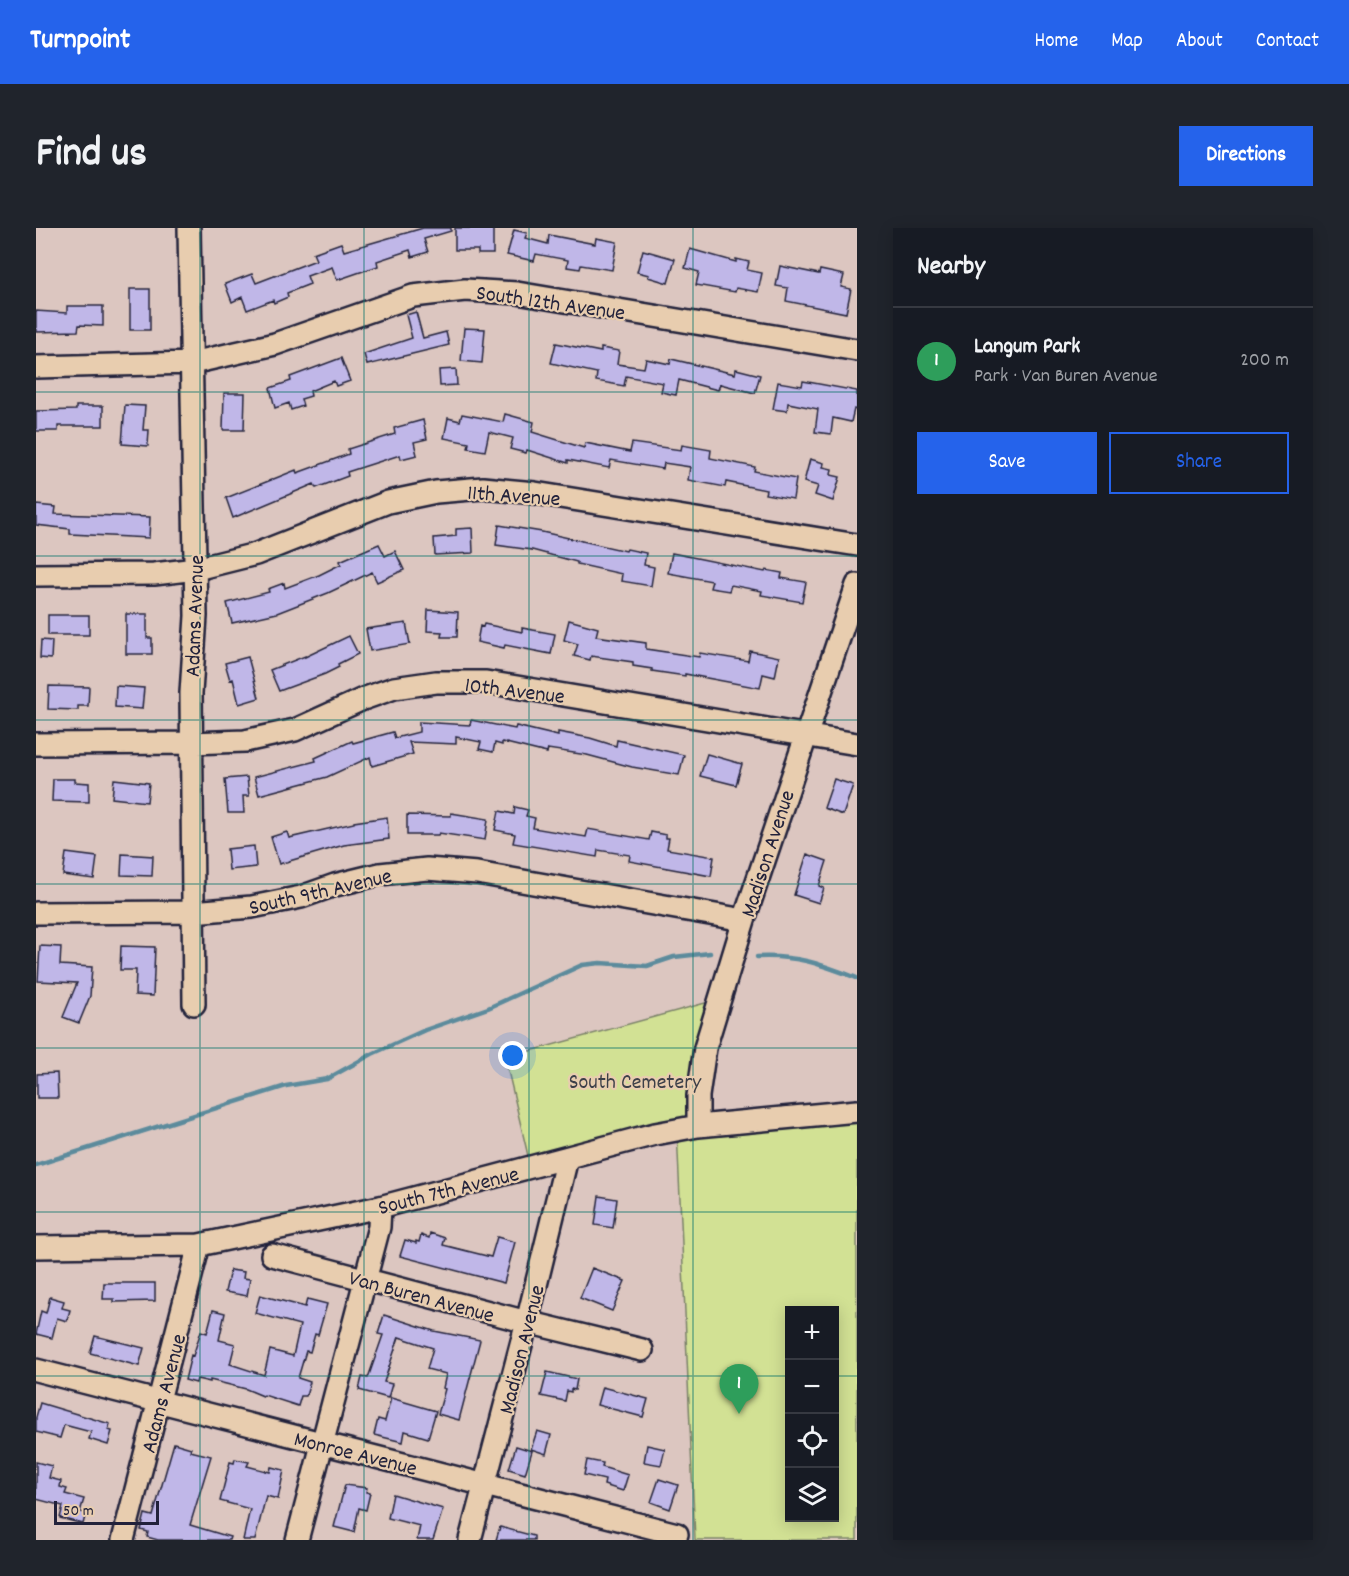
<!DOCTYPE html>
<html lang="en">
<head>
<meta charset="utf-8">
<style>
	:root { --surface:#171b24; --page:#20242c; --text:#f1f3f6; --muted:#9ea1a6; --line:#363941; --accent:#2563eb }
	body { margin:0; font-family:Dekko,sans-serif; background:var(--page); color:var(--text) }
	.controls { position:absolute; right:18px; bottom:18px; display:grid; overflow:hidden; border-radius:0px; box-shadow:0 3px 15px #0003 }
	.controls button { width:54px; height:54px; display:grid; place-items:center; padding:0; border:0; border-bottom:2px solid var(--line); background:var(--surface); color:var(--text); font:30px sans-serif }
	.scale { position:absolute; left:18px; bottom:15px; width:105px; box-sizing:border-box; padding-left:6px; border:3px solid #22223b; border-top:0; font-size:16px; line-height:21px; white-space:nowrap; color:#22223b; -webkit-text-stroke:4px #e8cdaf; paint-order:stroke }
	.you { position:absolute; left:477px; top:828px; width:21px; height:21px; margin:-15px; border:4px solid #fff; border-radius:50%; background:#1a73e8; box-shadow:0 0 0 9px #1a73e833 }
	.badge { display:grid; place-items:center; width:39px; height:39px; border-radius:50%; background:var(--accent); color:#fff; font-size:20px; font-weight:700 }
	.pin { position:absolute; translate:-50% -50px; filter:drop-shadow(0 2px 3px #0008) }
	.pin::after { content:''; position:absolute; top:32px; width:21px; height:18px; background:inherit; clip-path:polygon(0 0,100% 0,50% 100%) }
	.list { margin:0; padding:0; list-style:none }
	h2 { display:flex; justify-content:space-between; align-items:center; height:78px; margin:0; padding:0 24px; font-size:26px }
	h2 small { font-size:20px; font-weight:400; color:var(--muted) }
	.list li { display:grid; grid-template-columns:39px 1fr auto; gap:18px; align-items:center; box-sizing:border-box; height:108px; padding:0 24px; border-top:2px solid var(--line) }
	.list b { display:block; font-size:22px; white-space:nowrap }
	.list p { margin:0; font-size:20px; white-space:nowrap; color:var(--muted) }
	.list em { font-size:20px; font-style:normal; color:var(--muted) }
	.actions { display:flex; gap:12px; padding:18px 24px }
	.actions a { flex:1; padding:14px 0; border:2px solid var(--accent); border-radius:0px; text-align:center; font-size:21px; color:var(--accent) }
	.actions .main { background:var(--accent); color:#fff }
	.icon { flex:none; width:33px; height:33px; fill:none; stroke:currentColor; stroke-width:2; stroke-linecap:round; stroke-linejoin:round }
	.map { position:relative; flex:none; width:821px; height:1312px; overflow:hidden; border-radius:0px }
	header { display:flex; align-items:center; gap:36px; box-sizing:border-box; height:84px; padding:0 30px; background:var(--accent); color:#fff }
	header strong { font-size:28px }
	nav { display:flex; gap:33px; margin-inline-start:auto; font-size:21px }
	.intro { display:flex; align-items:center; justify-content:space-between; box-sizing:border-box; height:144px; padding:0 36px }
	h1 { margin:0; font-size:42px }
	.button { padding:15px 27px; border-radius:0px; background:var(--accent); color:#fff; font-size:21px; font-weight:700 }
	main { display:flex; gap:36px; padding:0 36px }
	aside { flex:1; background:var(--surface); border-radius:0px; box-shadow:0 3px 15px #0003 }
	.map>svg:first-child { display:block }
	.green { fill:#d2e194; stroke:#7a8268; stroke-width:1.5; fill-rule:evenodd }
	.lines { fill:none; stroke-linecap:round; stroke-linejoin:round }
	.stream { stroke:#5b8b9c; stroke-width:4.5 }
	.building { fill:#c0b7e8; stroke:#22223b; stroke-width:1.5 }
	.minor-casing { stroke:#22223b; stroke-width:26 }
	.minor { stroke:#e8cdaf; stroke-width:21 }
	.grid { fill:none; stroke:#0f766e; stroke-width:1.5; stroke-opacity:0.55 }
	.labels { text-anchor:middle; stroke-width:4.5; stroke-linejoin:round; paint-order:stroke }
	.street-label { font-size:22px; fill:#22223b; stroke:#e8cdaf }
	.park-label { font-size:22px; fill:#3c3f48; stroke:#e8cdaf }
</style>
</head>
<body>
<header>
<strong>Turnpoint</strong>
<nav><a>Home</a><a>Map</a><a>About</a><a>Contact</a></nav>
</header>
<div class="intro"><h1>Find us</h1><a class="button">Directions</a></div>
<main>
<div class="map">
<svg width="821" height="1312" viewBox="0 0 821 1312">
	<rect width="100%" height="100%" fill="#dcc6c0"/>
	<filter id="ink" filterUnits="userSpaceOnUse"><feTurbulence type="fractalNoise" baseFrequency=".0167" numOctaves="2"/><feDisplacementMap in="SourceGraphic" scale="12" xChannelSelector="R" yChannelSelector="G"/><feConvolveMatrix kernelMatrix="1 2 1 2 8 2 1 2 1" color-interpolation-filters="sRGB"/></filter>
	<g filter="url(#ink)">
		<path class="green" d="M680,772l-22,123 -164,41 -25,-106z
			M821,878v434h-162l-18,-410zM754,1082h44v208h-44z"/>
		<g class="lines">
			<path class="stream" d="M721,729c40,-2 63,7 100,21
				M0,937l250,-79 41,-7 45,-25 53,-24 63,-22 94,-43 18,-2 47,3 27,-9 36,-4"/>
		</g>
		<path class="building" d="M387,0h28v3l-27,8 4,13 -16,5 -2,-7 -33,11 1,5 -41,14 -5,-13 -25,9 3,8 -23,9 1,4 -14,6 -1,-3 -26,10 -5,-13 -10,5 -7,-18 27,-10 4,9 60,-23 -3,-7 28,-10 3,8z
			M419,0h38v26h-15v-4h-23z
			M478,2l13,3 -2,5 23,6 1,-9 46,9 1,-6 21,4 -5,28 -31,-5 -1,4 -13,-2 1,-7 -32,-6 -2,7 -27,-6z
			M654,21l46,13v-3l13,3 -2,8 15,3 -4,19 -22,-4 -1,4 -39,-7 3,-13 -14,-4z
			M607,22l32,9 -7,24 -20,-6 1,-2 -12,-3z
			M744,38l39,8 1,-4 24,5 -3,12 10,2 -5,24 -60,-12 2,-13 -12,-2z
			M94,61h20v41h-20z
			M31,78h36v20l-24,-1 -1,6 -42,1v-21l31,2z
			M380,84l7,26 23,-6 3,13 -82,20 -3,-11 48,-16 -6,-23z
			M428,100l21,1 -3,34 -21,-2z
			M520,115l45,9v-4l18,3 -2,13 27,4 2,-9 24,5 1,-5 64,15 1,-5 24,6 -5,18 -35,-9 -2,6 -39,-10 -3,15 -15,-3 2,-9 -37,-7 -2,10 -28,-5 1,-8 -46,-10z
			M305,130l9,23 -14,5 -2,-5 -24,10 1,5 -10,3 2,7 -12,4 -2,-7 -14,5 -5,-20 21,-7 -1,-4z
			M420,141l1,16 -17,1 -1,-16z
			M767,153l54,10v19l-3,-1 -3,13 -18,-4 -2,16 -16,-2 3,-23 -30,-6 -1,8 -14,-2 5,-27 24,4z
			M188,165h21l-1,37h-21z
			M89,177l20,1 -2,24h6l-1,16 -26,-2z
			M40,178h27v20h-45v5h-22v-20l40,-1z
			M426,186l41,8 2,-8 29,8 -2,10 52,16 1,-5 45,9 2,-9 49,7 1,-5 29,5 -1,8 45,9 -1,4 42,8 -3,20 -28,-5 1,-4 -40,-8 -1,5 -37,-7 2,-13 -26,-4 -1,6 -52,-9 -2,8 -41,-8v3l-41,-13 -1,3 -16,-4 3,-11 -24,-6 -4,19 -17,-3 1,-5 -25,-5 4,-20 12,3z
			M387,192l4,19 -13,3 3,13 -16,4 -1,-4 -53,17 1,4 -32,12 -2,-4 -81,34 -7,-20 70,-28 1,3 52,-19 -1,-5 47,-15 -1,-6z
			M774,231l14,4 -1,4 9,2 -1,6 9,2 -7,24 -18,-6 3,-9 -14,-4z
			M0,277l20,2 -1,7 95,3 -1,21 -79,-4v-5l-34,-4z
			M463,297l43,7 84,19 1,-2 19,4 -2,12 10,2 -3,19 -30,-5 1,-7 -45,-10v-2l-45,-12 -36,-5z
			M436,300l1,25 -38,2 -1,-17 22,-2v-7z
			M343,316l6,12 10,-5 9,19 -27,12 -5,-10 -44,21 -51,20 -45,10 -5,-20 42,-11 -1,-3 16,-6 1,5 34,-13 22,-11 -1,-3z
			M636,325l93,19 1,-2 16,3 -1,5 25,4 -4,20 -41,-7 1,-4 -31,-6 -2,6 -19,-3 2,-7 -44,-8z
			M392,382l30,2 -1,25h-16l1,-5 -15,-1z
			M90,386h21v24h5v16h-26z
			M12,387h41v20h-41z
			M533,392l29,8 -2,8 50,7v6l53,8 1,-4 48,8 2,-10 29,6 -4,20 -12,-3 -3,14 -75,-14v2l-33,-5v-2l-19,-3v-4l-42,-6 -1,4 -16,-4 4,-12 -14,-4z
			M370,395l4,21 -40,7 -4,-22z
			M448,396l38,8v-4l33,6 -4,20 -46,-9 -1,3 -27,-6 3,-16 3,1z
			M313,408l9,18 -20,10 1,3 -14,7 -46,17 -9,-21 35,-14v1z
			M5,412l11,1 -1,18 -11,-1z
			M212,429l11,41 -20,6 -6,-25 -3,1 -5,-17z
			M13,458l40,1 -1,19h-10v4l-30,-1z
			M80,458l28,2 -2,21 -27,-2z
			M435,492l44,9 1,-3 42,10v-4l32,6 26,8 1,-6 67,15 -5,20 -47,-8 -45,-12 -39,-6 -1,4 -45,-11v3l-7,-2 -2,9 -14,-3 2,-7 -25,-5v7l-47,-2 4,12 -41,12 -2,-9 -43,20 -68,18 -5,-18 62,-16 -1,-3 37,-17 1,2 40,-11 2,6 24,-6v-10l51,3z
			M671,526l35,10 -6,21 -36,-9z
			M211,549l2,19h-6l1,17h-16l-3,-34z
			M17,551h22v3l14,1v19l-37,-1z
			M78,551l35,4 -2,19 -35,-4z
			M798,551l19,6 -10,30 -19,-7z
			M479,579l13,3 -2,6 9,2 -2,10 53,9 2,-8 61,11 2,-8 15,3v3h3l-2,11 47,8 -3,19 -82,-15 1,-6 -32,-5 -1,7 -84,-14 2,-9 -20,-4 4,-19 15,3z
			M415,585l37,6 -3,21 -46,-7 -1,2h-31v-20l44,1z
			M351,589l2,22 -45,6 -65,19 -8,-27 16,-5 2,6 65,-15v-1z
			M218,618l2,21 -27,3 -2,-21z
			M30,625l31,4 -3,22 -31,-4z
			M86,626l31,2 -1,20 -31,-1z
			M771,626l20,7 -8,25 5,2 -5,15 -25,-8z
			M4,718l21,1 -1,18 32,2 -2,29 -11,27 -16,-6 14,-34 -39,-2z
			M85,718l34,1 -2,49 -18,-1 1,-25h-16z
			M21,845l1,25h-21v-24z
			M563,968l18,3 -4,29 -18,-3z
			M394,1005l15,5 -2,7 48,12 6,-20 18,5 -11,41 -104,-27 5,-16 11,3v-2l3,1 2,-7 8,3z
			M556,1040l33,13 -13,30 -32,-13z
			M194,1042l14,2 -1,6 7,1 -3,17 -22,-4z
			M68,1055h51v18l-41,1v-3h-11z
			M224,1067l45,12 2,-8 20,5 -9,31 -3,-1 -5,18 -4,-1 -8,27 12,4 -4,14h-5l-3,10 -34,-11 -1,1 -17,-7 -36,-9v2l-13,-3 -1,4 -11,-3 6,-25 2,1 8,-25 6,2 6,-23 12,3 -6,27 16,4 -5,20 34,11 6,-25 23,6 7,-31 -45,-12z
			M14,1069l14,4 -2,7 8,2 -3,11 -10,-3 -5,20 -16,-4 5,-23 5,2z
			M348,1087l50,16 46,9 -21,80 -21,-6 7,-25 -2,-1 3,-14 -19,-5 6,-21 -34,-11 -15,45 8,2 -4,14 -29,-8 3,-13 6,1 15,-43 -5,-1z
			M59,1108l49,12 -5,18 -49,-13z
			M511,1144l30,7 -2,11 -4,-1v3l-4,-1 -2,10 -24,-5z
			M566,1159l46,12 -5,18 -46,-12z
			M355,1170l45,13 -8,27 -23,-7 -2,11 -29,-7 4,-16 7,2z
			M4,1175l70,21 -2,6 4,1 -4,14 -19,-6 2,-7 -27,-7 -4,13 -24,-6v-15z
			M501,1203l14,4 -5,19 -15,-5z
			M138,1215l17,5 -1,3 21,5 -21,69 40,12 -1,3h-71l-11,-3 1,-5 -7,-2 4,-16 8,2z
			M611,1217l18,4 -4,16 -17,-3z
			M480,1218l16,5 -7,23 -16,-5z
			M199,1231l14,3 -2,4 23,6 1,-5 13,3 -6,29 -12,-3 -11,44h-12l7,-31 -30,-8 10,-39 4,1z
			M551,1232l16,3 -1,4 26,8 -5,16 -19,-6 1,-5 -21,-5z
			M0,1234l16,4 -3,12 12,3 -1,6 7,2 -2,5 19,5 -4,13 6,1 -3,11 -23,-6 3,-12 -27,-7z
			M623,1251l19,6 -8,24 -19,-7z
			M309,1257l22,3 -1,4 4,1 -4,17 -7,-2 -5,24 -20,-5z
			M357,1266l50,15 -10,31h-16l3,-14 -32,-8z
			M464,1299l34,9v4h-38z"/>
		<g class="lines">
			<g class="minor-casing">
				<path id="minor" d="M153,0l7,388 -5,77 3,311
					M0,139l156,-4 83,-19 138,-48 52,-6 52,3 340,57
					M0,347l118,-1 42,-5 60,-15 132,-52 48,-10 47,-4 52,5 322,52
					M0,516l155,-1 54,-2 50,-11 68,-31 31,-11 42,-6h50l371,62
					M0,685l156,-1 60,-5 49,-10 34,-12 45,-11 47,-5 50,4 267,47
					M662,898v-30l7,-48 39,-128 113,-335
					M0,1019l163,-2 181,-38 275,-73 43,-8 159,-15
					M236,1027l255,67 115,28
					M0,1142l641,164
					M87,1312l76,-295
					M261,1312l82,-313 1,-20
					M434,1312l57,-218 40,-164"/>
			</g>
			<use href="#minor" class="minor"/>
		</g>
	</g>
	<path class="grid" d="M164,0v1312M328,0v1312M493,0v1312M657,0v1312M0,164h821M0,328h821M0,492h821M0,656h821M0,820h821M0,984h821M0,1148h754M798,1148h23"/>
	<g class="labels">
		<g class="street-label">
			<text transform="translate(515 73) rotate(8)" y="8">South 12th Avenue</text>
			<text transform="translate(478 266) rotate(4)" y="8">11th Avenue</text>
			<text transform="translate(157 388) rotate(-88)" y="8">Adams Avenue</text>
			<text transform="translate(479 461) rotate(7)" y="8">10th Avenue</text>
			<text transform="translate(730 625) rotate(-72)" y="8">Madison Avenue</text>
			<text transform="translate(284 662) rotate(-13)" y="8">South 9th Avenue</text>
			<text transform="translate(412 961) rotate(-14)" y="8">South 7th Avenue</text>
			<text transform="translate(386 1067) rotate(15)" y="8">Van Buren Avenue</text>
			<text transform="translate(484 1121) rotate(-76)" y="8">Madison Avenue</text>
			<text transform="translate(126 1165) rotate(-75)" y="8">Adams Avenue</text>
			<text transform="translate(320 1224) rotate(14)" y="8">Monroe Avenue</text>
		</g>
		<g class="park-label">
			<text x="599" y="860">South Cemetery</text>
		</g>
	</g>
</svg>
<div class="controls">
<button>+</button>
<button>−</button>
<button><svg class="icon" aria-label="locate" viewBox="0 0 24 24"><circle cx="12" cy="12" r="6"/><path d="M12 2v4M12 18v4M2 12h4M18 12h4"/></svg></button>
<button><svg class="icon" aria-label="layers" viewBox="0 0 24 24"><path d="M12 4l9 5-9 5-9-5zM3 14l9 5 9-5"/></svg></button>
</div>
<div class="scale">50 m</div>
<div class="you"></div>
<div class="pin badge" style="left:703px;top:1186px;background:#2e9e5b">1</div>
</div>
<aside>
<h2>Nearby<small></small></h2>
<ul class="list">
<li><span class="badge" style="background:#2e9e5b">1</span><div><b>Langum Park</b><p>Park · Van Buren Avenue</p></div><em>200 m</em></li>
</ul>
<div class="actions"><a class="main">Save</a><a>Share</a></div>
</aside>
</main>
</body>
</html>
